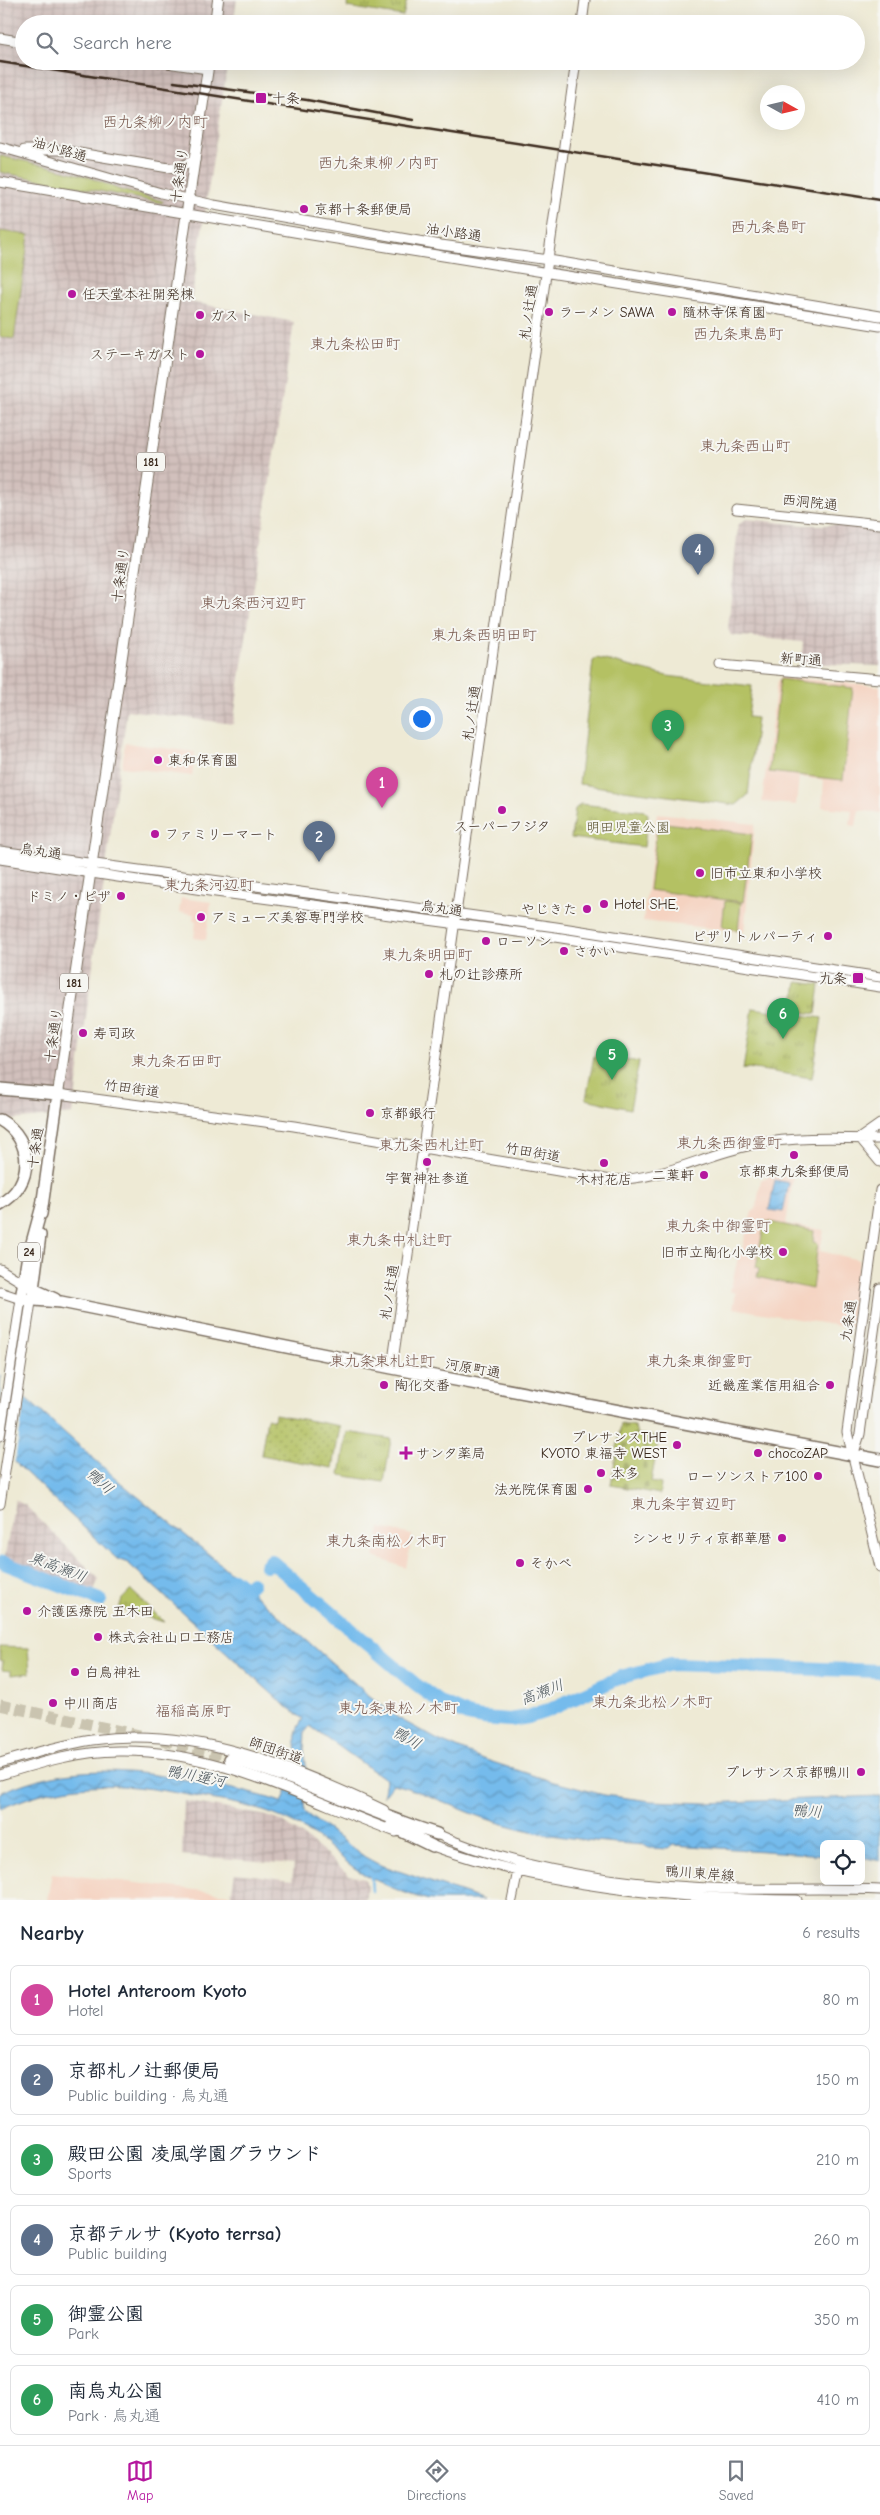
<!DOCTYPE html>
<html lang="en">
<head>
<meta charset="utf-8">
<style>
	:root { --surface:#fff; --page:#f6f6f7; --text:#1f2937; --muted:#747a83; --line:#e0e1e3; --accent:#b5179e }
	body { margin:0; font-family:"Comic Neue","Klee One",sans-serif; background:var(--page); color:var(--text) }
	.controls { position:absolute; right:15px; bottom:15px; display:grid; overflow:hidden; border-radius:8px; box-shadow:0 5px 20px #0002 }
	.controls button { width:45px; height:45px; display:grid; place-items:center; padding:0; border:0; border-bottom:1px solid var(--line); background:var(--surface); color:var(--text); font:25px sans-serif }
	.compass { position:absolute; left:760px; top:85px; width:45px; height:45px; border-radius:50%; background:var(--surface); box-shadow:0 5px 20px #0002; rotate:98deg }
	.you { position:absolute; left:421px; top:718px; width:18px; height:18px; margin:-12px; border:4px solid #fff; border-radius:50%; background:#1a73e8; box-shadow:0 0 0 8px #1a73e833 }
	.badge { display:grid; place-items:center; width:32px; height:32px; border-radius:50%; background:var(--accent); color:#fff; font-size:16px; font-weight:700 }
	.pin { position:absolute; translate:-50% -41px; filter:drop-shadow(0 1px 2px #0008) }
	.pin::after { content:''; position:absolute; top:26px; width:18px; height:15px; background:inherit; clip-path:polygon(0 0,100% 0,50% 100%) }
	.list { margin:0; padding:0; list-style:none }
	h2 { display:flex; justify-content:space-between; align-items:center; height:65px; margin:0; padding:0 20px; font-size:21px }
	h2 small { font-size:16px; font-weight:400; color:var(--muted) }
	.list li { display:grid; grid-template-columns:32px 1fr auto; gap:15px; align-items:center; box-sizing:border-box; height:70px; margin:0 10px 10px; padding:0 10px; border:1px solid var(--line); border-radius:8px }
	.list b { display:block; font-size:19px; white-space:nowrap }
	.list p { margin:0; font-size:16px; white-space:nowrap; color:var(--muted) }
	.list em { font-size:16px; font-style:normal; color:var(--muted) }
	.icon { flex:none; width:28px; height:28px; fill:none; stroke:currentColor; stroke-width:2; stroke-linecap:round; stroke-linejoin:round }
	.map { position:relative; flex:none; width:880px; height:1900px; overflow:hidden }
	.search { position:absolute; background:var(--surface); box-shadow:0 5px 20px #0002; left:15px; right:15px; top:15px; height:55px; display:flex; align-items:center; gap:12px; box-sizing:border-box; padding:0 18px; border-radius:28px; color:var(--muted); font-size:19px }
	.sheet { height:545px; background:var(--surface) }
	nav { display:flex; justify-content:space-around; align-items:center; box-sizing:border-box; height:70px; border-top:1px solid var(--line); background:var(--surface); font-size:14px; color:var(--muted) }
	nav a { display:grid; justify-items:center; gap:2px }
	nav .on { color:var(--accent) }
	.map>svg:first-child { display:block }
	.built { fill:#f5d3c1 }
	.industrial { fill:url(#industrial-grid) }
	.grass { fill:#b4c163; stroke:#787640 }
	.cemetery { fill:url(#cemetery-stones); stroke:#787640 }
	.park { fill:url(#park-tufts); stroke:#787640 }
	.garden { fill:url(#garden-dots); stroke:#787640 }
	.water { fill:url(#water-waves); stroke:#587285 }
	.pier { fill:#eeead5 }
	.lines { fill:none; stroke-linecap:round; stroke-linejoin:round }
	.stream { stroke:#75bbec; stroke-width:2.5 }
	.river { stroke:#75bbec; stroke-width:14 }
	.highway-tunnel { stroke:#cac4b0; stroke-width:11; stroke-dasharray:11 5.5; stroke-linecap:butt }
	.secondary-casing { stroke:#7a6d5e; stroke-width:11 }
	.primary-casing { stroke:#7a6d5e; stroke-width:12 }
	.highway-casing { stroke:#7a6d5e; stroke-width:14 }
	.secondary { stroke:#fff; stroke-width:9 }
	.primary { stroke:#fff; stroke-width:10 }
	.highway { stroke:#fff; stroke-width:11 }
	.rail { stroke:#3b2a1e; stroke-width:2.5 }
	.poi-dot { fill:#b5179e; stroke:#f6f6f2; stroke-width:2 }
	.labels { text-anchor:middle; stroke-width:4; stroke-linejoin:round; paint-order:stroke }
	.shield { fill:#f6f6f2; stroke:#73675e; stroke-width:1 }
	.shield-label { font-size:12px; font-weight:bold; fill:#3b2a1e }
	.poi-label { font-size:14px; fill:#3b2a1e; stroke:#f6f6f2; text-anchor:start }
	.street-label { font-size:14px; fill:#3b2a1e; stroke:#f6f6f2 }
	.park-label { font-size:14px; fill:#5f5733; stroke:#f6f6f2 }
	.neighbourhood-label { font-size:15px; fill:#75554a; stroke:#f6f6f2 }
	.water-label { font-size:15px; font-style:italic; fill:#4c565c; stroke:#f6f6f2 }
</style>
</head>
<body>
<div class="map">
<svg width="880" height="1900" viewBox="0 0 880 1900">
	<defs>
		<pattern id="industrial-grid" width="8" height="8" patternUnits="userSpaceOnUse" patternTransform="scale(1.25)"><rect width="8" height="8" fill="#d1c0bc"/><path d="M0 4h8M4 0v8" fill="none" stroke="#b4a5a1"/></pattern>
		<pattern id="cemetery-stones" width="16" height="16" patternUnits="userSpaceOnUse" patternTransform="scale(1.25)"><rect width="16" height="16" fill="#b4c163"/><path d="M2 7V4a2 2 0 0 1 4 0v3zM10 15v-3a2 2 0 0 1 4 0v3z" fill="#949d51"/></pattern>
		<pattern id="park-tufts" width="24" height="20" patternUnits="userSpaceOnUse" patternTransform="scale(1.25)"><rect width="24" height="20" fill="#b4c163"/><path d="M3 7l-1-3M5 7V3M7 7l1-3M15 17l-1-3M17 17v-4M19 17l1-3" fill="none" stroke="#949d51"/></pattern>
		<pattern id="garden-dots" width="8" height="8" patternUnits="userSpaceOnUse" patternTransform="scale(1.25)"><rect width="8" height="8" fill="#b4c163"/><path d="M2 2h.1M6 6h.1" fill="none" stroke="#949d51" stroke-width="1.8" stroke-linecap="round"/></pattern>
		<pattern id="water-waves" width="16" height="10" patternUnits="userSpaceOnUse" patternTransform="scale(1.25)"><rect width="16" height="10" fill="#75bbec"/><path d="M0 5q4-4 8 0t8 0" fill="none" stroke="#6198bf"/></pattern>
	</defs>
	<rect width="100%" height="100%" fill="#f6f6f2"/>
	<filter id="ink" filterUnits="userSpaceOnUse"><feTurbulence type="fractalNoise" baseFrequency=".02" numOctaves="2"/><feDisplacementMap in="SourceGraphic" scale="10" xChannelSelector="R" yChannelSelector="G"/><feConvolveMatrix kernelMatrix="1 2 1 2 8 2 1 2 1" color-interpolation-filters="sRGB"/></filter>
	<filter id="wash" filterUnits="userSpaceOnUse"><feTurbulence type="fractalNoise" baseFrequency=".0096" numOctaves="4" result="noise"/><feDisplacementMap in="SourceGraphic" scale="20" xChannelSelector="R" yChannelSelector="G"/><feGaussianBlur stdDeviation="1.12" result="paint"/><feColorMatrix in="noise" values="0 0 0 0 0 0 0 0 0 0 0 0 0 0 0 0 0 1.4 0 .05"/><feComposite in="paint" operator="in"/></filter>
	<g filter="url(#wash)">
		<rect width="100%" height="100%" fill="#eeead5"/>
		<path class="built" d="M781,677l99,9v127l-21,-3 -3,16 -6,-1 2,-15 -30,-3 2,-27 -25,-3 -3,28 -34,-3 15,-121z
			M125,743l70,9 -3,24 -70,-9z
			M657,813l98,11 -11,108 -101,-11z
			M181,898l30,4 -5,38 -12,-2 2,-17 -3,-1 1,-6 -15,-2z
			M771,1175l22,3 -7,46 38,6 -4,21 39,9 -8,68 -118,-20 3,-15 -6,-2 8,-33 3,-5 11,-41 4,-3 5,-29z
			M380,1528l32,7 -6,33 -32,-11z
			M52,1873l177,21 -1,6h-181z"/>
		<path class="industrial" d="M0,0h237l-4,24h-209v37h204l-37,241 103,20 -61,402 -106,-14 -54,404 -73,7z
			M746,519l57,6h35l42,4v137l-79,-3 2,-21 -72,-7 -3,-6 10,-104z
			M15,1500l10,5 74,74 -5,12 -40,-10 -50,-20z
			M184,1801l83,15 16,6 31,22 35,31 16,3 2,9 -2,13h-135l5,-27 57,7 2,-16 -112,-9z"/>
		<path class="grass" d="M0,156l48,10 41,11 31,13 43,11 -1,2 -162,-31z
			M0,231l29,4 -15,104 -14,-2z
			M597,658l70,18 85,10 -4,31 9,1 -9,77 -12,10 -157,-21 14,-123z
			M780,679l73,9 -10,92 -74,-8z
			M658,822l94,12 -9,68 -94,-12z
			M725,901l16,2 -3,27 -16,-3z
			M765,1221l49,10 -1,11 5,1 -6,46 -55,-12 2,-9 -3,-1z
			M0,1647l28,1 2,25 -19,2v-4l-9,-1 1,-9 -3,-1z"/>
		<path class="cemetery" d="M621,1424l13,2 3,8 22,3 -8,45 10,2 -1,10 -49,-9z"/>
		<path class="park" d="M348,0h59l-4,16 -56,-9z
			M580,804l65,7 3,3 -4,33 -73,-9 4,-29z
			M797,982l23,3 -4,29 -23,-3z
			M753,1008l69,10 -10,60 -64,-10 -5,2z
			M596,1054l43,8 -9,47 -44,-10 8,-43z
			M347,1432l44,7 -7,43 -44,-7z
			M131,1590l33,32 -45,-13 3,-10z"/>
		<path class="garden" d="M275,1414l65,12 -7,42 -72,-13 6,-37 7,2z"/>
		<path class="water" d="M775,1180l14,3 -6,29 -14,-2z
			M0,1375l121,108 95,77 150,133 32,25 40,22 45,19 71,23 50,13 47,6 56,2 173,-7v65l-19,-4v-13h-37v11l-150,-10 -5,4 -20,-1 -3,-3c-54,-3 -107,-9 -159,-26 -32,-11 -61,-27 -94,-35l-10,13 3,-17 -76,-54 -5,6 -1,18 2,13 -2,49 61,45 13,7 105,36c-16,0 -33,0 -50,0 -19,-1 -64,-21 -80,-33 -19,-15 -36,-32 -58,-43 -29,-15 -59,-21 -91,-26 -76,-15 -130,-22 -204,11v-16c69,-31 131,-24 203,-10 26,5 52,10 78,19l2,-1c4,-13 11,-26 13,-39 3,-19 -6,-25 7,-43l-22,-17 -153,-139 -11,-4 -117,-111z"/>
		<path class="pier" d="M1,1373l25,21 -12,71 -14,-13z"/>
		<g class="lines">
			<path class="stream" d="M371,1877l1,14"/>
			<path class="river" d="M4,1563l96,37
				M266,1566l5,-5 145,124 25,18 26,12 15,3 28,2 18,-3 21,-7 72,-33 50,-13 209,7
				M233,1579l13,10 6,-6"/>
		</g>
	</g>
	<g filter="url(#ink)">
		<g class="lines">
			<path class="highway-tunnel" d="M0,1705l144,31
				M162,1740l68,19"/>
			<g class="secondary-casing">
				<path id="secondary" d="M582,24l3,-24
					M0,38l24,4
					M153,61l55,8
					M0,147l161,46 53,12 227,40 108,15 331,56
					M24,150h37l114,19 20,-9
					M0,182l312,53 568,91
					M736,509l144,15
					M720,665l160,14
					M0,851l556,76 324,50
					M0,859l216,33 339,45 325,50
					M58,1094l236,32 317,54c55,-1 89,-24 140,-35 41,-9 87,-7 129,-6
					M880,1124l-20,14 20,24
					M880,1190l-33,242 33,135
					M0,1269l33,20 -33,215
					M0,1292l21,7 -21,137
					M392,1368l184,-1307
					M853,1456l7,-22 20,-146
					M0,1763c30,-9 61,-18 92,-23 102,-15 202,27 292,70
					M0,1775c39,-12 79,-24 119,-24 98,-2 188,49 277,81
					M432,1832c89,40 203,54 300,57 49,1 99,-1 148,1
					M427,1844c118,43 245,55 370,56
					M512,1900l7,-34"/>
			</g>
			<g class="primary-casing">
				<path id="primary" d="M215,24l3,-24
					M58,1094l151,-1033"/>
			</g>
			<g class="highway-casing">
				<path id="highway" d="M0,1089l58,5 -17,120
					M0,1120c34,19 35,65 0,84
					M42,1206l-15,55 -6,38 40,3 331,66 488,92
					M40,1235l-7,54 22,10
					M230,1759c71,19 137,53 207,75
					M391,1826l41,20"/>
			</g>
			<use href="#secondary" class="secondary"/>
			<use href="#primary" class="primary"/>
			<use href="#highway" class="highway"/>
			<path class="rail" d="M0,62l880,138
				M174,82l133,18 106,20"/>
		</g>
	</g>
	<g class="poi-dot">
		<rect x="255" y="92" width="12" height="12" rx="2.5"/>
		<circle cx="304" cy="209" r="5"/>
		<circle cx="72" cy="294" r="5"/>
		<circle cx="549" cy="312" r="5"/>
		<circle cx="672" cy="312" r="5"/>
		<circle cx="200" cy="315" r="5"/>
		<circle cx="200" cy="354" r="5"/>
		<circle cx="158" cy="760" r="5"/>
		<circle cx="502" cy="810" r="5"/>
		<circle cx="155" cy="834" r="5"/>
		<circle cx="700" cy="873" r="5"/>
		<circle cx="121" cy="896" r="5"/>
		<circle cx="604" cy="904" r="5"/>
		<circle cx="587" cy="909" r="5"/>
		<circle cx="201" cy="917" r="5"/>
		<circle cx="828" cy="936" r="5"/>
		<circle cx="486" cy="941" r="5"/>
		<circle cx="564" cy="951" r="5"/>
		<circle cx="429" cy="974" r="5"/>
		<rect x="852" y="972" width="12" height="12" rx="2.5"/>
		<circle cx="83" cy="1033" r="5"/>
		<circle cx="370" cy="1113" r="5"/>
		<circle cx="794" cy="1155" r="5"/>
		<circle cx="427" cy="1162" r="5"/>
		<circle cx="604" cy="1163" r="5"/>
		<circle cx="704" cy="1175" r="5"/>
		<circle cx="783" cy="1252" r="5"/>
		<circle cx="384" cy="1385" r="5"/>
		<circle cx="830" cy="1385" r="5"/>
		<circle cx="677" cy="1445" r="5"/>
		<path d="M403.5 1445.5h5v5h5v5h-5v5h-5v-5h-5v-5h5z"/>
		<circle cx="758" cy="1453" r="5"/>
		<circle cx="601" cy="1473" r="5"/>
		<circle cx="818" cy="1476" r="5"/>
		<circle cx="588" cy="1489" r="5"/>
		<circle cx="782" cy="1538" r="5"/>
		<circle cx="520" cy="1563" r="5"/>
		<circle cx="27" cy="1611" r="5"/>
		<circle cx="98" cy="1637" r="5"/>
		<circle cx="75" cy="1672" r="5"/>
		<circle cx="53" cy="1703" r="5"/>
		<circle cx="861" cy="1772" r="5"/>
	</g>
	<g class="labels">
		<g class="shield">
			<rect x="137" y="452.5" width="28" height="19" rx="4"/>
			<rect x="60" y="973.5" width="28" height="19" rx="4"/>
			<rect x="18" y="1242.5" width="22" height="19" rx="4"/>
		</g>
		<g class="shield-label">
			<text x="151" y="466">181</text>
			<text x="74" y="987">181</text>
			<text x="29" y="1256">24</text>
		</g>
		<g class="poi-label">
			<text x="272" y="103">十条</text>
			<text x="314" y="214">京都十条郵便局</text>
			<text x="82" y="299">任天堂本社開発棟</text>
			<text x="559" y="317">ラーメン SAWA</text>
			<text x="682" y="317">隨林寺保育園</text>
			<text x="210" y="320">ガスト</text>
			<text x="190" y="359" text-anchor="end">ステーキガスト</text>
			<text x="168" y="765">東和保育園</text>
			<text x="502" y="831" text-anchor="middle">スーパーフジタ</text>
			<text x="165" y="839">ファミリーマート</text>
			<text x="710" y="878">旧市立東和小学校</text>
			<text x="111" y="901" text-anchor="end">ドミノ・ピザ</text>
			<text x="614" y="909">Hotel SHE,</text>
			<text x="577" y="914" text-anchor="end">やじきた</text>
			<text x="211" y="922">アミューズ美容専門学校</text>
			<text x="818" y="941" text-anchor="end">ピザリトルパーティ</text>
			<text x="496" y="946">ローソン</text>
			<text x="574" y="956">さかい</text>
			<text x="439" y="979">札の辻診療所</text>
			<text x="847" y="983" text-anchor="end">九条</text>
			<text x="93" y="1038">寿司政</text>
			<text x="380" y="1118">京都銀行</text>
			<text x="794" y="1176" text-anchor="middle">京都東九条郵便局</text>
			<text x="694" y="1180" text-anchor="end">二葉軒</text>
			<text x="427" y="1183" text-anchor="middle">宇賀神社参道</text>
			<text x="604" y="1184" text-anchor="middle">木村花店</text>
			<text x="773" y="1257" text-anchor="end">旧市立陶化小学校</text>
			<text x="394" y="1390">陶化交番</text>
			<text x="820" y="1390" text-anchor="end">近畿産業信用組合</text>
			<text x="667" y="1442" text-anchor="end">プレサンスTHE<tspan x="667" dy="16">KYOTO 東福寺 WEST</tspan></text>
			<text x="416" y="1458">サンタ薬局</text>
			<text x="768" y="1458">chocoZAP</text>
			<text x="611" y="1478">本多</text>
			<text x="808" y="1481" text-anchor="end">ローソンストア100</text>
			<text x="578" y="1494" text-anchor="end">法光院保育園</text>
			<text x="772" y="1543" text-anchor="end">シンセリティ京都華暦</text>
			<text x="530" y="1568">そかべ</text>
			<text x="37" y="1616">介護医療院 五木田</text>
			<text x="108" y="1642">株式会社山口工務店</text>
			<text x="85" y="1677">白鳥神社</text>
			<text x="63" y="1708">中川商店</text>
			<text x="851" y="1777" text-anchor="end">プレサンス京都鴨川</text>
		</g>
		<g class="street-label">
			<text transform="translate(60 149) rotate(16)" y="5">油小路通</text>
			<text transform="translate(179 175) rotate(-82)" y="5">十条通り</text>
			<text transform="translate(454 232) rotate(8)" y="5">油小路通</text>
			<text transform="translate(528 312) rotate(-82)" y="5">札ノ辻通</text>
			<text transform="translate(810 502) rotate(6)" y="5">西洞院通</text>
			<text transform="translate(120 575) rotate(-82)" y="5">十条通り</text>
			<text transform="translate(801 659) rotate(4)" y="5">新町通</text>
			<text transform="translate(471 713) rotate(-82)" y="5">札ノ辻通</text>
			<text transform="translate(41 851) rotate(8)" y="5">烏丸通</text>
			<text transform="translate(442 908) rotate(8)" y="5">烏丸通</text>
			<text transform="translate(53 1035) rotate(-82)" y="5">十条通り</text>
			<text transform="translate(132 1088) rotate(8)" y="5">竹田街道</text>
			<text transform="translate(35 1148) rotate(-82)" y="5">十条通</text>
			<text transform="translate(533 1152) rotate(10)" y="5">竹田街道</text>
			<text transform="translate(389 1292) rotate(-81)" y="5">札ノ辻通</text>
			<text transform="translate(848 1321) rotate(-82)" y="5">九条通</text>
			<text transform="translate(473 1368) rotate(10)" y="5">河原町通</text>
			<text transform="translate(276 1750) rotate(19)" y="5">師団街道</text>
			<text transform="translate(700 1873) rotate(4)" y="5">鴨川東岸線</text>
		</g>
		<g class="park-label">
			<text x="628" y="832">明田児童公園</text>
		</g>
		<g class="neighbourhood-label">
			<text x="155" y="127">西九条柳ノ内町</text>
			<text x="378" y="168">西九条東柳ノ内町</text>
			<text x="768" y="232">西九条島町</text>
			<text x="738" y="339">西九条東島町</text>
			<text x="355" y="349">東九条松田町</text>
			<text x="745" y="451">東九条西山町</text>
			<text x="253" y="608">東九条西河辺町</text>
			<text x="484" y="640">東九条西明田町</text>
			<text x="209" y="890">東九条河辺町</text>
			<text x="427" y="960">東九条明田町</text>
			<text x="176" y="1066">東九条石田町</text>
			<text x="729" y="1148">東九条西御霊町</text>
			<text x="431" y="1150">東九条西札辻町</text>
			<text x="718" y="1231">東九条中御霊町</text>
			<text x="399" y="1245">東九条中札辻町</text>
			<text x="382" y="1366">東九条東札辻町</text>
			<text x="699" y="1366">東九条東御霊町</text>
			<text x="683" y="1509">東九条宇賀辺町</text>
			<text x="386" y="1546">東九条南松ノ木町</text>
			<text x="652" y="1707">東九条北松ノ木町</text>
			<text x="398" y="1713">東九条東松ノ木町</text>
			<text x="193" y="1716">福稲高原町</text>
		</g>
		<g class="water-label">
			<text transform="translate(100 1481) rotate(42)" y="5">鴨川</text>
			<text transform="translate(58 1567) rotate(21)" y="5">東高瀬川</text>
			<text transform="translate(542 1692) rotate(-21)" y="5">高瀬川</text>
			<text transform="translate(407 1738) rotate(30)" y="5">鴨川</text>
			<text transform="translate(196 1776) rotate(11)" y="5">鴨川運河</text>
			<text transform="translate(807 1811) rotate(4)" y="5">鴨川</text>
		</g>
	</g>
</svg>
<div class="controls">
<button><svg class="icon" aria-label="locate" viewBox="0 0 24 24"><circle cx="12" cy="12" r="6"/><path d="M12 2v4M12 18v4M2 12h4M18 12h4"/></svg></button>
</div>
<svg class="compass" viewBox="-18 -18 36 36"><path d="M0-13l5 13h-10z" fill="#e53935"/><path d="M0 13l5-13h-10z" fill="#747a83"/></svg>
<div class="you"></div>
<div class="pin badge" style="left:382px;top:808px;background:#d1479c">1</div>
<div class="pin badge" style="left:319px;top:862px;background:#5c6f8a">2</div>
<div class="pin badge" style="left:668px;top:751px;background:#2e9e5b">3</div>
<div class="pin badge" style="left:698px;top:575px;background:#5c6f8a">4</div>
<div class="pin badge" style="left:612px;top:1080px;background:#2e9e5b">5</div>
<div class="pin badge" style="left:783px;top:1039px;background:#2e9e5b">6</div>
<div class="search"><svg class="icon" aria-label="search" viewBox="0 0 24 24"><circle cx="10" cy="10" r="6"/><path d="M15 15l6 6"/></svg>Search here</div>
</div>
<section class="sheet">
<h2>Nearby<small>6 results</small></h2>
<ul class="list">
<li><span class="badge" style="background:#d1479c">1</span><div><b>Hotel Anteroom Kyoto</b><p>Hotel</p></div><em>80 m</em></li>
<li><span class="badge" style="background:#5c6f8a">2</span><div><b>京都札ノ辻郵便局</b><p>Public building · 烏丸通</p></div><em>150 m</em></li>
<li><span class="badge" style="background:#2e9e5b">3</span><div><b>殿田公園 凌風学園グラウンド</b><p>Sports</p></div><em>210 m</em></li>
<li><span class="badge" style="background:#5c6f8a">4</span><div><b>京都テルサ (Kyoto terrsa)</b><p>Public building</p></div><em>260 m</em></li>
<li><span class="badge" style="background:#2e9e5b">5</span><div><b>御霊公園</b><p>Park</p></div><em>350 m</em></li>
<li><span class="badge" style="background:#2e9e5b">6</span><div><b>南烏丸公園</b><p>Park · 烏丸通</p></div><em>410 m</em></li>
</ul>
</section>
<nav>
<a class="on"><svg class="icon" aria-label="map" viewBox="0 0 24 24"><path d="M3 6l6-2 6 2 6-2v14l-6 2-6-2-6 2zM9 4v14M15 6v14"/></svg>Map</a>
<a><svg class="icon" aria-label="directions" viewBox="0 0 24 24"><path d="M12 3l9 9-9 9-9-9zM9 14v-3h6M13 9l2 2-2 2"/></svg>Directions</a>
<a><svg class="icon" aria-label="saved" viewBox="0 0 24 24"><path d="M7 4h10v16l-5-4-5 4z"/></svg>Saved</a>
</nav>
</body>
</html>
